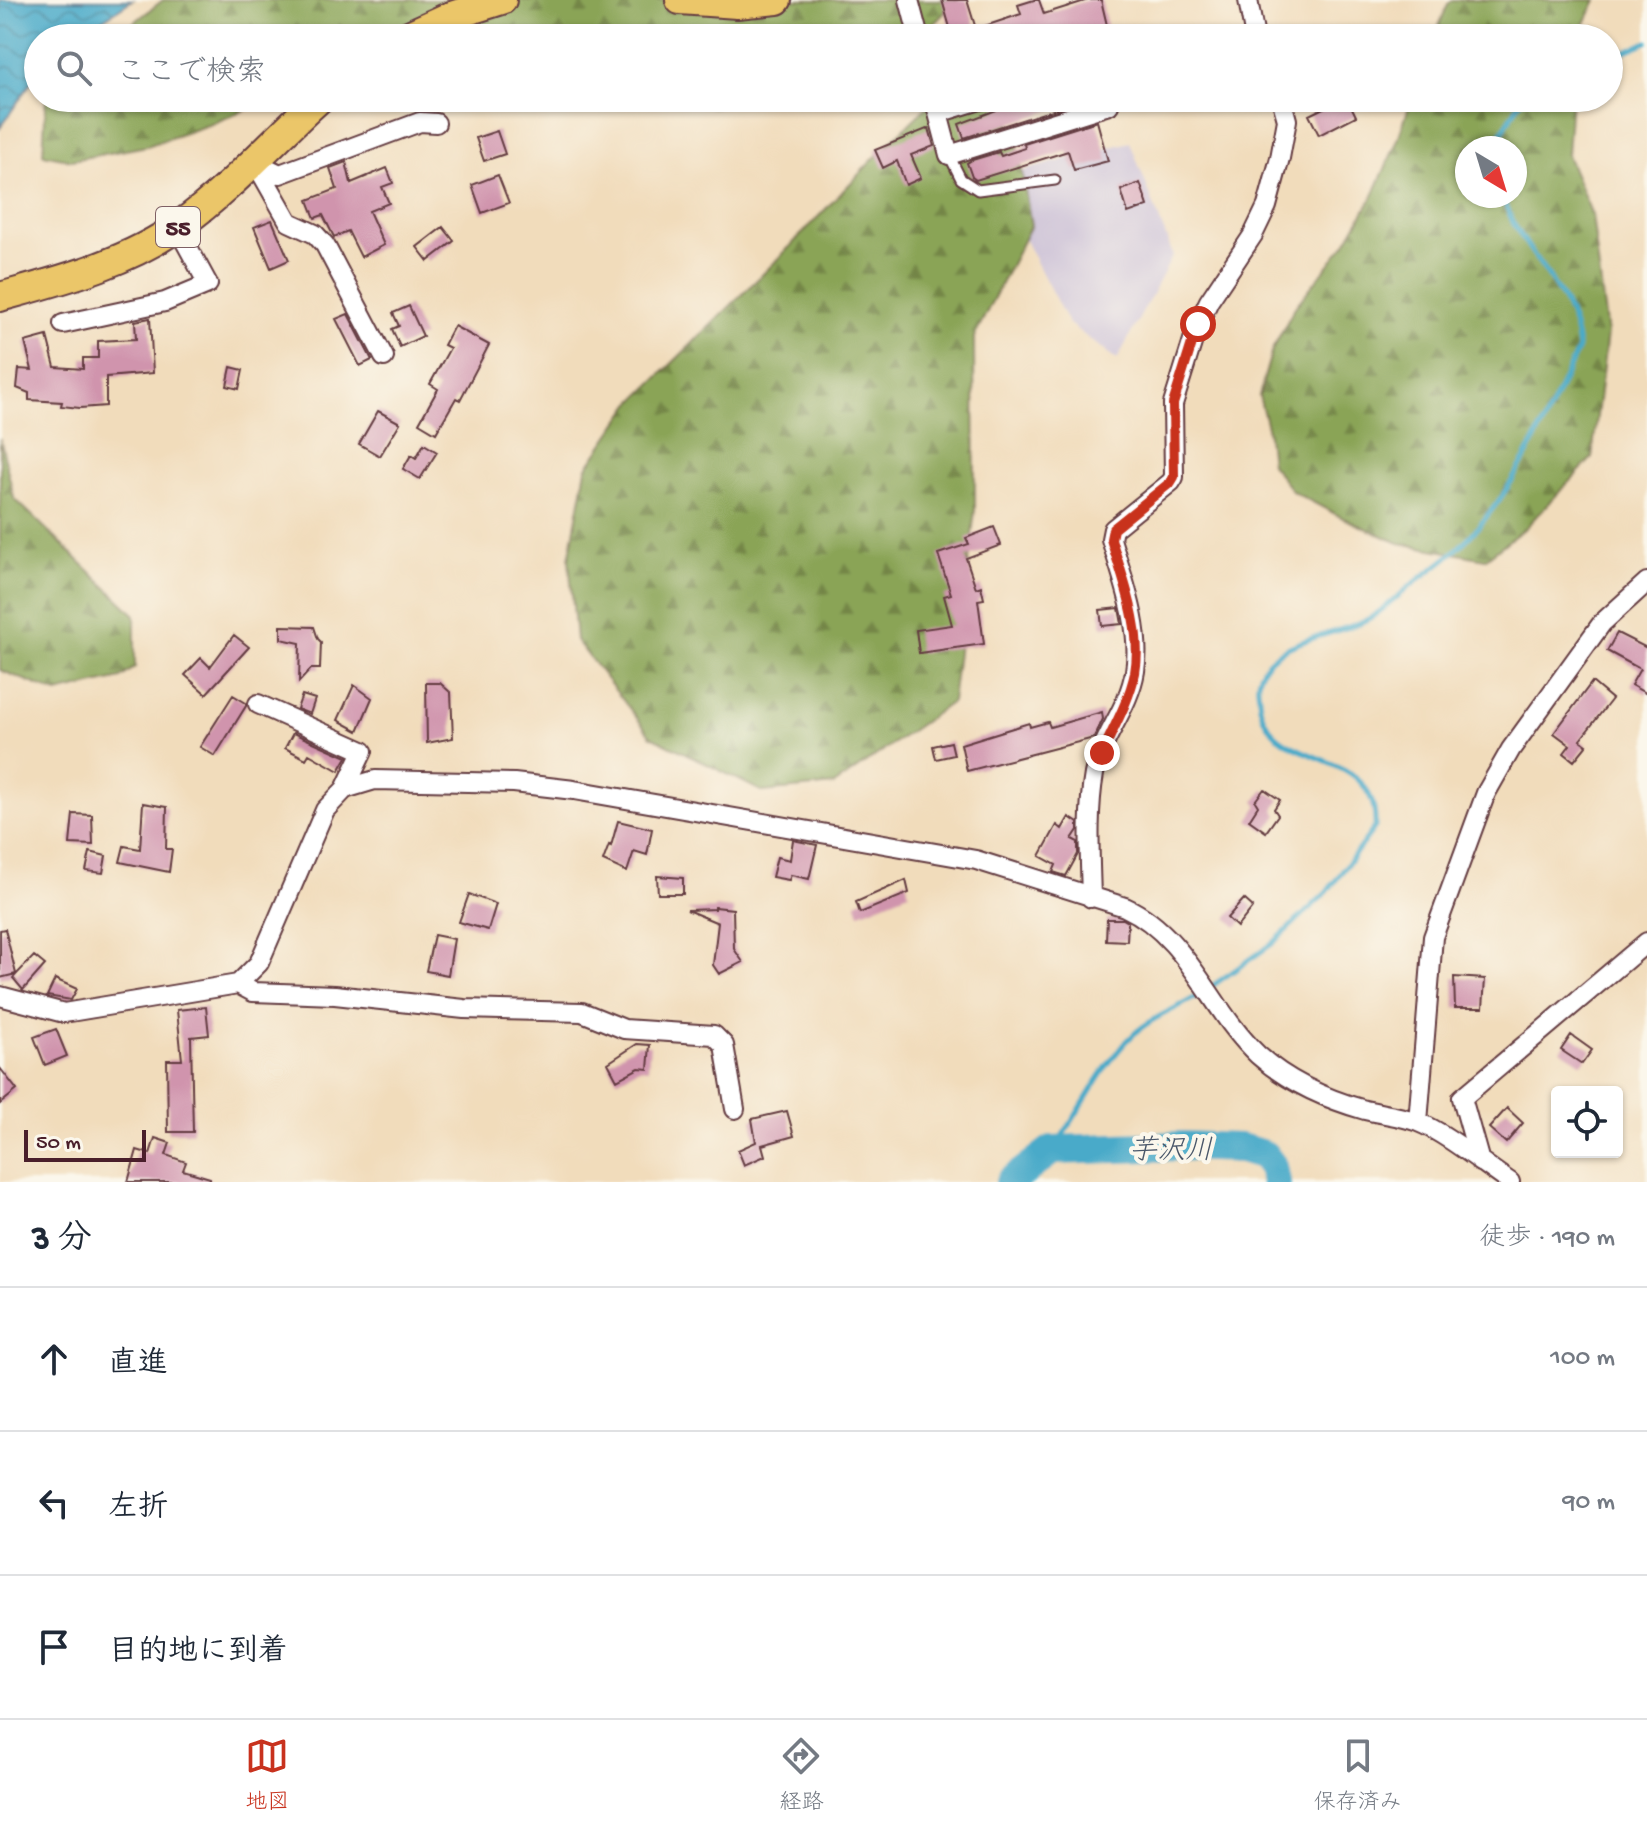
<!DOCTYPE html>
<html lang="ja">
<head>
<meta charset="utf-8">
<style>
	:root { --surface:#fff; --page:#f2f2f3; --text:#1f2937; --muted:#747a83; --line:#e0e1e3; --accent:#c8321e }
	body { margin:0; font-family:"Gochi Hand","Klee One",sans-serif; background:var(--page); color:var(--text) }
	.controls { position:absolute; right:24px; bottom:24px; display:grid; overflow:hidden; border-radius:8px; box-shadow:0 2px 6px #0004 }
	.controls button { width:72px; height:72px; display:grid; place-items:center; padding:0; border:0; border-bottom:2px solid var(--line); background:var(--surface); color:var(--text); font:40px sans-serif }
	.compass { position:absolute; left:1455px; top:136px; width:72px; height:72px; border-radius:50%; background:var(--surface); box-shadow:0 2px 6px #0004; rotate:142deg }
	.scale { position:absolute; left:24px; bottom:20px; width:122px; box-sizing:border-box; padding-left:8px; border:4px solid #4a1f2b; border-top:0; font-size:22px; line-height:28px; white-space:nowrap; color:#4a1f2b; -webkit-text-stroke:6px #fbf7ec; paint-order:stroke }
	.stop { position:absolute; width:24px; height:24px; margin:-18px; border:6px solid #c8321e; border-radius:50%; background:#fff }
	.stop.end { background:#c8321e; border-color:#fff; box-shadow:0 2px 8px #0008 }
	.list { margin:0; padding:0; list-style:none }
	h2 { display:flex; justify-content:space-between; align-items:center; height:104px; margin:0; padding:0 32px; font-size:34px }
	h2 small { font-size:26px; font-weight:400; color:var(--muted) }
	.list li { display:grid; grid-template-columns:52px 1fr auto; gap:24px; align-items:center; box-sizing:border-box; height:144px; padding:0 32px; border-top:2px solid var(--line) }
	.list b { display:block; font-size:30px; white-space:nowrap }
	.list em { font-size:26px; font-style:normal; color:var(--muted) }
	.icon { flex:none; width:44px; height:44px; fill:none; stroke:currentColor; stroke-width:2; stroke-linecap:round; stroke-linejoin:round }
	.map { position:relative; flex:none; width:1647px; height:1182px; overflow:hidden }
	.search { position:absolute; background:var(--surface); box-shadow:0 2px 6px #0004; left:24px; right:24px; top:24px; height:88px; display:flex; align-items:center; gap:20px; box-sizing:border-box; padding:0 28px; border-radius:44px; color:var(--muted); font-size:30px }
	.sheet { height:536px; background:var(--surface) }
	nav { display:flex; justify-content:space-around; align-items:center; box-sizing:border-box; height:112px; border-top:2px solid var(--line); background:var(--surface); font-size:22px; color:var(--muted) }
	nav a { display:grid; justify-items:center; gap:4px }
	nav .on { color:var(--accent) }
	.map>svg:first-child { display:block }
	.industrial { fill:#cabfd6 }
	.forest { fill:url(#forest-firs); stroke:#6a6240; stroke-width:2; fill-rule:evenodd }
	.water { fill:url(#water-waves); stroke:#4a647a; stroke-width:2 }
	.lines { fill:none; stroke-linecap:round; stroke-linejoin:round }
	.stream { stroke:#4aaac9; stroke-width:5 }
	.river { stroke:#4aaac9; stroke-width:30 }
	.building { fill:#d094ad }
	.lane-casing { stroke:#633b41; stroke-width:13 }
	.street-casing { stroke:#633b41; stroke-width:22 }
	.primary-casing { stroke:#633b41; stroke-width:32 }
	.lane { stroke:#fff; stroke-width:9 }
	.street { stroke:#fff; stroke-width:18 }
	.primary { stroke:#ebc669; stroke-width:28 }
	.route { stroke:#c8321e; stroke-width:10 }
	.labels { text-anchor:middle; stroke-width:8; stroke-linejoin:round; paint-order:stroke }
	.shield { fill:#fbf7ec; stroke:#7f6065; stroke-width:2 }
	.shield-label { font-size:24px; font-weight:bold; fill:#4a1f2b }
	.water-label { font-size:28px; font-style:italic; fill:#4a576a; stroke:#fbf7ec }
</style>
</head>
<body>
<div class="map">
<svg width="1647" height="1182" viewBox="0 0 1647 1182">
	<defs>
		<pattern id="forest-firs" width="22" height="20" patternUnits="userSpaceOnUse" patternTransform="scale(2)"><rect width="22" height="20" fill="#8aa456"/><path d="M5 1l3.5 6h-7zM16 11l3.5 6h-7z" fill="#738547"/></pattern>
		<pattern id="water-waves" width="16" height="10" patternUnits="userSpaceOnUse" patternTransform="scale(2)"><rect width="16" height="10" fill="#4aaac9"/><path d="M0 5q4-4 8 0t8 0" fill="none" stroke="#408aa3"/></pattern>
	</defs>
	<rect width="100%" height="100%" fill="#fbf7ec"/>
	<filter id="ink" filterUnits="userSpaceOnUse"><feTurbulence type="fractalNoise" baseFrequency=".0125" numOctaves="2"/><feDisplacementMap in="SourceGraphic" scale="16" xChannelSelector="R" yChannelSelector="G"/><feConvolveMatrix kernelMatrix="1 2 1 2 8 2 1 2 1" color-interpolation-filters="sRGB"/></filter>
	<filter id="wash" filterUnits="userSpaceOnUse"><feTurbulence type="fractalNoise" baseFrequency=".006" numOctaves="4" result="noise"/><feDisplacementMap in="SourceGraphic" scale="32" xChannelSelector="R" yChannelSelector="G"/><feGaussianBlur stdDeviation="1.8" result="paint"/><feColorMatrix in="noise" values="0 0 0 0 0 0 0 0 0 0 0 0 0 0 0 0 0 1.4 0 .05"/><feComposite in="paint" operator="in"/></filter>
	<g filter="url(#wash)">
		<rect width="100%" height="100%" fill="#f1dcbb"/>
		<path class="industrial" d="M1130,142l43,113 -56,105 -49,-37 -65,-125 -32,-13z"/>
		<path class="forest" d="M163,0h794l-37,38h-806z
			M1452,0h144l-18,38h-144l14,-34z
			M46,98h228l-63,26 -64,22 -75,14 -29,-6z
			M644,98h137l-66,9z
			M936,98h53l26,33 16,94 -57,112 1,173 -23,192 -118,83 -71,7 -112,-56 -75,-96 -7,-81 17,-90 45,-65 147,-145 106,-111z
			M1412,98h159l-4,57 25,60 15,118 -15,125 -67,70 -40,31 -86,-16 -56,-25 -50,-26 -22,-28 -4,-37 -8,-31 13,-46 23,-43 51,-64 26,-45 25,-56zM1467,148h48v48h-48z
			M0,438l14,60 121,117v52l-14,11 -64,15 -57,-23z"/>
		<path class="water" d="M0,0h132l-57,38h-37v34l-38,56z"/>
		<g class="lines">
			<path class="stream" d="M1609,58l38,-16
				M1498,148l1,-11 21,-35 5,-4
				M1212,986l60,-42 55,-52 48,-65c4,-87 -109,-52 -116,-128 0,-5 -2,-13 -1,-18 9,-43 80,-44 112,-63 15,-9 29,-23 43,-34 14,-11 30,-22 43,-34 57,-52 91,-133 122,-202 -4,-47 -37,-78 -60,-117 -7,-11 -11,-23 -16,-35
				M1052,1150c30,-38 47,-83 82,-116 19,-18 48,-27 70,-42"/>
			<path class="river" d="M1010,1182l42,-32 129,-4 60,2 23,7 9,12 3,15"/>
		</g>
		<g id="blocks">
			<path class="building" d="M942,0h25l9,29 45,-15 -3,-9 16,-5h5l5,14 44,-14h13l9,38h-157z
				M1044,98h47l-127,40 -5,-14 56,-21 1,4z
				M1344,98h3l9,18 -37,19 -10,-20z
				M1097,121l11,40 -34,9 -6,-19 -92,29 -4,-3 -5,-14 5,-3 27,-8 2,4 24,-8 -1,-4z
				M929,128l5,18 -23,9 10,23 -15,7 -9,-24 -14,7 -8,-18z
				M497,131l8,23 -21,7 -8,-23z
				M346,162l5,21 36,-15 6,15 -11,4 7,16 -20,8 15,34 -23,12 -13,-26 -14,6 -11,-22 -8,3 -7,-18 29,-11 -7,-21z
				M498,175l11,28 -27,10 -10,-28z
				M1140,183l8,23 -20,7 -7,-23z
				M272,220l17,40 -18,8 -17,-41z
				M443,227l11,14 -26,20 -11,-14z
				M409,306l14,30 -23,11 -8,-18 7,-3 -6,-13z
				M348,314l24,46 -12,6 -24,-47z
				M150,318l3,55 -47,4v29l-26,2 -19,-2 1,-4 -33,-2v-7l-12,-5 2,-19 13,1 -7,-28 22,-6 8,31 28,2v-11h15v-17l38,-2 -1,-18z
				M454,326l35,19 -29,55 -4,-2 -20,35 -17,-10 19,-34 -8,-5 20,-36 -6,-3z
				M231,367l12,3 -4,19 -12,-3z
				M378,411l22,12 -20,33 -21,-12z
				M424,444l13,8 -17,27 -17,-10 8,-14 5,3z
				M994,527l7,18 -35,13 10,30 5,-2 3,13 -6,1 6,44 -65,9 -3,-23 36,-5 -8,-29 7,-2 -13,-40 31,-10 -3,-6z
				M1119,608l3,16 -20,2 -2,-16z
				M281,626l33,1 4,12 3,3 -1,27h-9l-12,13 1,-39 -19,-4z
				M1617,633l30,15v46l-16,-9 9,-16 -33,-18z
				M234,635l15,12 -43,47 -21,-19 16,-17 9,9z
				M1592,682l20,17 -32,41 7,5 -13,16 -10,-8 6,-8 -16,-12z
				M426,683h14l11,10 2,45 -26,5z
				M354,685l18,13 -14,33 -20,-11z
				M233,695l13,8v3l-31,50 -15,-9z
				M302,695l13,4 -5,15 -13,-5z
				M1102,712l1,7 -9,19 -127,33 -6,-27 68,-21 1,4 18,-5 2,5z
				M293,733l54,24 -8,14 -30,-17 -3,5 -21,-11z
				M951,742l3,13 -18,4 -3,-13z
				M1264,789l16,11 -6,9 4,6 -12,17 -17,-12 9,-14 -3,-5z
				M143,803l24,4 -1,42h6l-3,23 -49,-10 4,-16 16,3z
				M73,814l19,1 1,30 -23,-1z
				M1069,817l9,6v7l-6,9 6,3v12l-12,22 -13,-4 3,-7 -16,-9 17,-31 5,4z
				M618,821l34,8 -5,26 -13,-4 -7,21 -24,-11 6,-16 2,1z
				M793,840l24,5 -8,34 -18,-4 -2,5 -17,-3 5,-20 13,3z
				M90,852l16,4 -3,17 -17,-2z
				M657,876l26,2v16h-25z
				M906,880l3,13 -49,20 -4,-11z
				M469,894l27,10 -8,26 -29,-8z
				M1244,899l9,8 -16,20 -10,-9z
				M715,907l18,2 1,40 9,13 -24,12 -6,-9 5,-42 -31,-13 28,-1z
				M1107,919h16l5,3 -1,19 -21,-1z
				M5,929l11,45 -16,4v-48z
				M434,935l20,4 -6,36 -22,-4z
				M34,956l11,9 -22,25 -10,-12z
				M1454,977l31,2 -2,29h-28z
				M55,979l22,10 -6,11 -24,-4z
				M206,1007l3,28 -18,2 2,95h-25l-1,-72h15l-5,-50z
				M56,1029l11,27 -22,9 -11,-28z
				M1571,1035l21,15 -10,14 -21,-14z
				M637,1044l13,1 -2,24 -9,-1 -22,12 -9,-17z
				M0,1068l17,22 -17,14z
				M1507,1108l16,15 -17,20 -17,-15z
				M787,1111l7,25 -32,9 3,11 -21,9 -6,-15 18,-8 -4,-23z
				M155,1138l15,5 -4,12 20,7 -3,8 27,8v4h-82l9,-32 13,4z"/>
		</g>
	</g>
	<g filter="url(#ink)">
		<use href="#blocks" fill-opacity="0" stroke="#633b41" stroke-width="2"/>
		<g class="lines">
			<g class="lane-casing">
				<path id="lane" d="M949,155l12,24 17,11 77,-10"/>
			</g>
			<g class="street-casing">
				<path id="street" d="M909,0l10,38
					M1248,0l7,38
					M934,98l15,57 160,-50 -2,-7
					M938,113l49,-15
					M255,162l34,60 26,12 10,11 59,112
					M255,162l25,12 140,-52 16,1
					M63,324l102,-22 43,-18 -31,-57
					M258,704l105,47 -18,38
					M1091,898c-1,-40 -4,-84 3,-124 7,-36 35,-66 41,-103 7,-43 -12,-91 -24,-132l2,-10 58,-47 3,-5 -1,-73 25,-80 11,-23 44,-66 14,-29 13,-48 7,-38 -6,-22
					M238,984l15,8 82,3 129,14 118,3 42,17 90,6 10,10 11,64
					M0,996l64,17 174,-29 21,-21 66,-153 20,-21 30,-9 139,3 60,7 402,70 149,47c63,29 85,103 133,148 30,27 68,44 107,55 17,4 36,6 53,12 26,10 67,43 92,60
					M1418,1122l15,-185 53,-144 25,-44 91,-126 45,-41
					M1480,1162l-18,-64 185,-156"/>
			</g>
			<g class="primary-casing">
				<path id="primary" d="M680,0l57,4 40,-4
					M402,38l46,-21 54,-17
					M0,297c61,-17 128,-34 180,-72 52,-37 93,-85 140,-127"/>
			</g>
			<use href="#lane" class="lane"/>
			<use href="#street" class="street"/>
			<use href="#primary" class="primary"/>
		</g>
	</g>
	<g class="lines" filter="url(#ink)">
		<path class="route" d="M1102,753c12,-26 27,-52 33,-80 8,-44 -12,-93 -24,-134l2,-10 58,-47 3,-5 -1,-73 25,-80"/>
	</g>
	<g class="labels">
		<rect class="shield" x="156" y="207" width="44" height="40" rx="6"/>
		<g class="shield-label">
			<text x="178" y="235">55</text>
		</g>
		<g class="water-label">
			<text x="1171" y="1158">芋沢川</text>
		</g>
	</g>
</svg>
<div class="controls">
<button><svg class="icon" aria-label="locate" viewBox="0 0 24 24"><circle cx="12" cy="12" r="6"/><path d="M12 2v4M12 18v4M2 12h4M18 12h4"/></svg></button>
</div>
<svg class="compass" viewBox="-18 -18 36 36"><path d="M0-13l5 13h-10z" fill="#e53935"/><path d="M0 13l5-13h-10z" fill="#747a83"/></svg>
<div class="scale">50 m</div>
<div class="stop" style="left:1198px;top:324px"></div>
<div class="stop end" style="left:1102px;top:753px"></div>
<div class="search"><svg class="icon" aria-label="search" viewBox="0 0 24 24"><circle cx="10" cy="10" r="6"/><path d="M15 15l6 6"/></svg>ここで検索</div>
</div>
<section class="sheet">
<h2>3 分<small>徒歩 · 190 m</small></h2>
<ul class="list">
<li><svg class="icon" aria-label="ahead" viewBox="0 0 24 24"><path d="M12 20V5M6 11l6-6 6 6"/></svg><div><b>直進</b></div><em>100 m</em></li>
<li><svg class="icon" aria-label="left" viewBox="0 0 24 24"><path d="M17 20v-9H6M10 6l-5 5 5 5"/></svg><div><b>左折</b></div><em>90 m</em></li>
<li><svg class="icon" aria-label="arrive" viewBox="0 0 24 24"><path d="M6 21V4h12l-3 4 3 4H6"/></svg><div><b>目的地に到着</b></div></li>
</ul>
</section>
<nav>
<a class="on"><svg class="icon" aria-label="map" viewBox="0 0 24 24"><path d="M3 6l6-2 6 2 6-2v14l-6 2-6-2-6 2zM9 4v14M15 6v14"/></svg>地図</a>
<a><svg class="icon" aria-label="directions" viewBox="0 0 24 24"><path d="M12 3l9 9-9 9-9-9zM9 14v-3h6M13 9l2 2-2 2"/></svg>経路</a>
<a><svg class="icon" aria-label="saved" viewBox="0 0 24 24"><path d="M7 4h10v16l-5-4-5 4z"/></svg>保存済み</a>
</nav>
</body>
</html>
